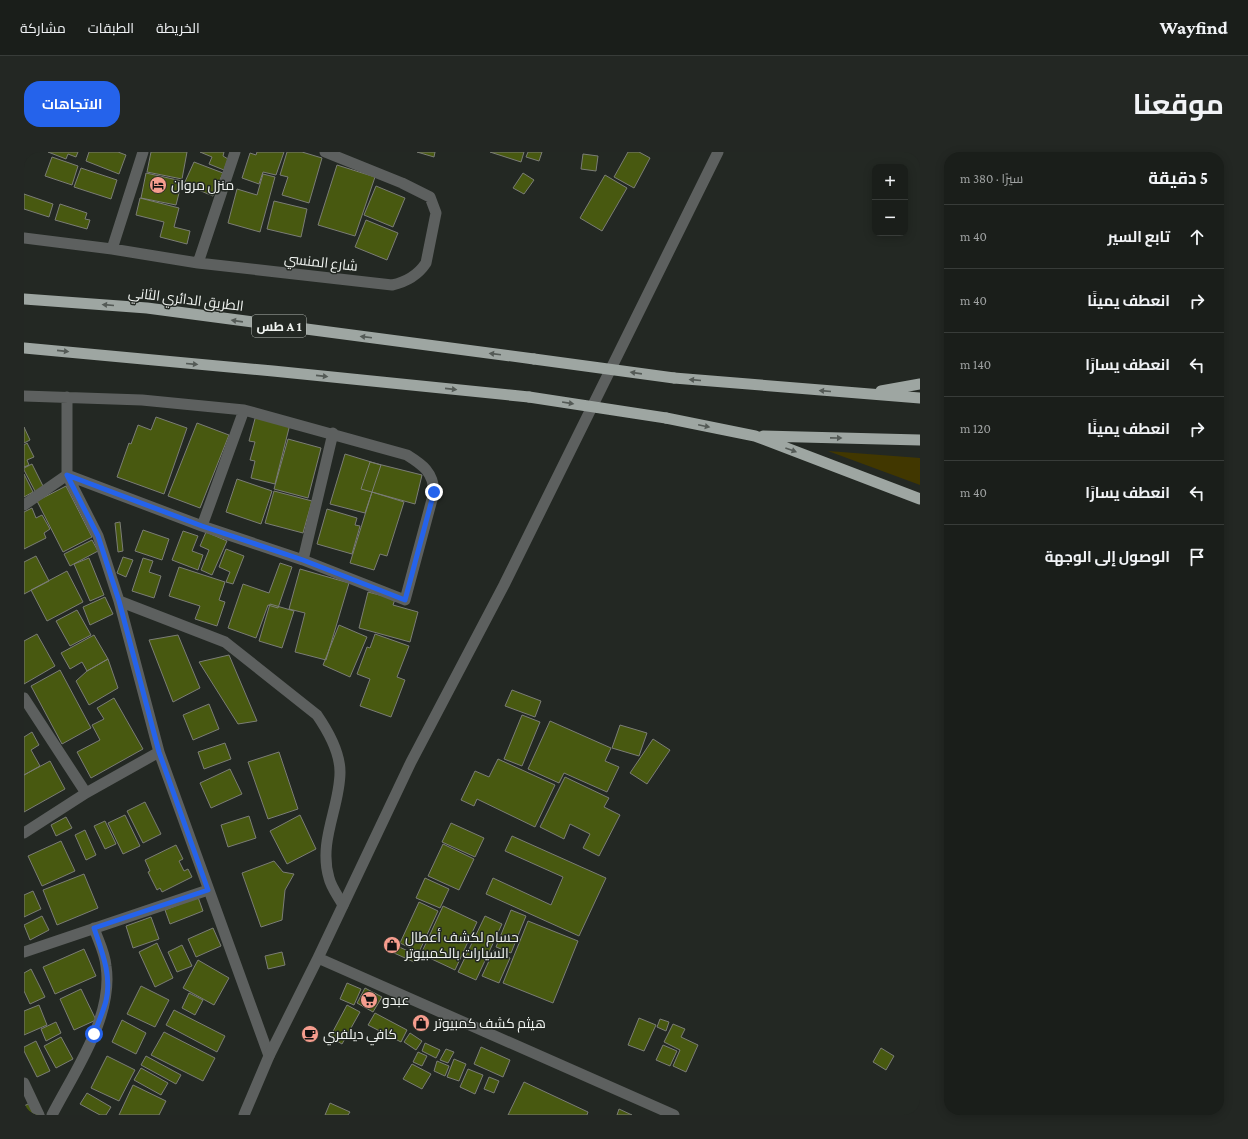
<!DOCTYPE html>
<html lang="ar">
<head>
<meta charset="utf-8">
<style>
	:root { --surface:#1a1e1a; --page:#232723; --text:#f1f3f6; --muted:#9fa2a2; --line:#383c39; --accent:#2563eb }
	body { margin:0; font-family:"Crimson Pro",Cairo,serif; background:var(--page); color:var(--text); direction:rtl }
	.controls { position:absolute; right:12px; top:12px; display:grid; overflow:hidden; border-radius:8px; box-shadow:0 2px 10px #0003 }
	.controls button { width:36px; height:36px; display:grid; place-items:center; padding:0; border:0; border-bottom:1px solid var(--line); background:var(--surface); color:var(--text); font:20px sans-serif }
	.stop { position:absolute; width:12px; height:12px; margin:-9px; border:3px solid #2563eb; border-radius:50%; background:#fff }
	.stop.end { background:#2563eb; border-color:#fff; box-shadow:0 1px 4px #0008 }
	.list { margin:0; padding:0; list-style:none }
	h2 { display:flex; justify-content:space-between; align-items:center; height:52px; margin:0; padding:0 16px; font-size:17px }
	h2 small { font-size:13px; font-weight:400; color:var(--muted) }
	.list li { display:grid; grid-template-columns:26px 1fr auto; gap:12px; align-items:center; box-sizing:border-box; height:64px; padding:0 16px; border-top:1px solid var(--line) }
	.list b { display:block; font-size:15px; white-space:nowrap }
	.list em { font-size:13px; font-style:normal; color:var(--muted) }
	.icon { flex:none; width:22px; height:22px; fill:none; stroke:currentColor; stroke-width:2; stroke-linecap:round; stroke-linejoin:round }
	.map { position:relative; flex:none; width:896px; height:963px; overflow:hidden; direction:ltr; border-radius:16px }
	header { display:flex; align-items:center; gap:24px; box-sizing:border-box; height:56px; padding:0 20px; background:var(--surface); border-bottom:1px solid var(--line) }
	header strong { font-size:19px }
	nav { display:flex; gap:22px; margin-inline-start:auto; font-size:14px }
	.intro { display:flex; align-items:center; justify-content:space-between; box-sizing:border-box; height:96px; padding:0 24px }
	h1 { margin:0; font-size:28px }
	.button { padding:10px 18px; border-radius:16px; background:var(--accent); color:#fff; font-size:14px; font-weight:700 }
	main { display:flex; gap:24px; padding:0 24px }
	aside { flex:1; background:var(--surface); border-radius:16px; box-shadow:0 2px 10px #0003 }
	.map>svg:first-child { display:block }
	.green { fill:#413700 }
	.building { fill:#485910; stroke:#7b7d76 }
	.lines { fill:none; stroke-linecap:round; stroke-linejoin:round }
	.minor { stroke:#5d605f; stroke-width:11 }
	.tertiary { stroke:#5d605f; stroke-width:11 }
	.trunk { stroke:#9ea6a2; stroke-width:11 }
	.trunk-bridge { stroke:#9ea6a2; stroke-width:11 }
	.oneway { fill:#545a56 }
	.route { stroke:#2563eb; stroke-width:5 }
	.labels { text-anchor:middle; stroke-width:3; stroke-linejoin:round; paint-order:stroke }
	.shield { fill:#232823; stroke:#b3b7b3; stroke-width:1 }
	.shield-label { font-size:13px; font-weight:bold; fill:#f1f4f1 }
	.poi-label { font-size:14px; fill:#f1f4f1; stroke:#232823; text-anchor:start }
	.street-label { font-size:14px; fill:#f1f4f1; stroke:#232823 }
</style>
</head>
<body>
<header>
<strong>Wayfind</strong>
<nav><a>الخريطة</a><a>الطبقات</a><a>مشاركة</a></nav>
</header>
<div class="intro"><h1>موقعنا</h1><a class="button">الاتجاهات</a></div>
<main>
<aside>
<h2>5 دقيقة<small>سيرًا · 380 m</small></h2>
<ul class="list">
<li><svg class="icon" aria-label="ahead" viewBox="0 0 24 24"><path d="M12 20V5M6 11l6-6 6 6"/></svg><div><b>تابع السير</b></div><em>40 m</em></li>
<li><svg class="icon" aria-label="right" viewBox="0 0 24 24"><path d="M7 20v-9h11M14 6l5 5-5 5"/></svg><div><b>انعطف يمينًا</b></div><em>40 m</em></li>
<li><svg class="icon" aria-label="left" viewBox="0 0 24 24"><path d="M17 20v-9H6M10 6l-5 5 5 5"/></svg><div><b>انعطف يسارًا</b></div><em>140 m</em></li>
<li><svg class="icon" aria-label="right" viewBox="0 0 24 24"><path d="M7 20v-9h11M14 6l5 5-5 5"/></svg><div><b>انعطف يمينًا</b></div><em>120 m</em></li>
<li><svg class="icon" aria-label="left" viewBox="0 0 24 24"><path d="M17 20v-9H6M10 6l-5 5 5 5"/></svg><div><b>انعطف يسارًا</b></div><em>40 m</em></li>
<li><svg class="icon" aria-label="arrive" viewBox="0 0 24 24"><path d="M6 21V4h12l-3 4 3 4H6"/></svg><div><b>الوصول إلى الوجهة</b></div></li>
</ul>
</aside>
<div class="map">
<svg width="896" height="963" viewBox="0 0 896 963">
	<rect width="100%" height="100%" fill="#232823"/>
	<path class="green" d="M804,299l92,7v27z"/>
	<path class="building" d="M24,0h30l-2,5 -8,-3 -2,5z
		M65,0h29l8,3 -7,19 -33,-13z
		M127,0h36l-5,27 -35,-7z
		M176,0h24l-1,4 5,3 -4,11 -15,-6 3,-7z
		M233,0h27l-8,23 -13,-3 -4,12 -17,-6 8,-25 6,2z
		M263,0h15l20,6 -13,45 -27,-8 6,-18 -8,-2z
		M393,0h18l-1,5z
		M466,0h34l-3,10z
		M504,0h14l-3,9 -13,-4z
		M604,0h11l11,6 -16,30 -20,-11z
		M559,2l15,2 -2,15 -15,-2z
		M28,5l26,9 -6,19 -27,-9z
		M170,10l29,11 -10,23 -29,-12z
		M313,13l38,12 -20,59 -37,-11z
		M57,16l36,12 -6,19 -37,-12z
		M122,21l36,8 -6,24 -35,-7z
		M499,21l11,7 -10,14 -11,-6z
		M239,22l12,3 -15,55 -32,-9 9,-34 20,6z
		M581,23l22,13 -25,43 -22,-13z
		M352,34l29,12 -12,29 -29,-12z
		M0,42l29,10 -4,13 -25,-8z
		M116,46l39,10 -5,19 16,4 -3,13 -27,-7 4,-15 -28,-7z
		M250,49l33,8 -6,28 -34,-8z
		M36,52l27,9 -2,6 5,1 -3,9 -32,-9z
		M342,68l32,13 -11,27 -32,-13z
		M232,263l34,9 -15,60 -24,-6 4,-17 -5,-1 5,-18 -6,-1z
		M132,265l31,11 -23,66 -47,-17 12,-34 2,1 7,-19 13,5z
		M173,271l32,12 -29,73 -32,-12z
		M0,275l6,13 -6,3z
		M264,287l33,9 -13,50 -34,-9z
		M3,291l7,14 -7,3 2,5 -5,2v-22z
		M321,302l36,11 -16,48 -35,-9z
		M346,310l52,13 -7,29 -54,-15z
		M8,312l12,24 -8,5 -12,-23v-2z
		M0,322l9,18 -9,5z
		M213,327l35,12 -11,33 -35,-12z
		M42,334l26,51 -29,15 -26,-51z
		M250,339l38,10 -9,32 -38,-10z
		M348,340l32,10 -17,54 -7,-2 -6,16 -24,-7z
		M8,356l4,10 6,-3 8,14 -6,4 2,5 -22,11v-37z
		M303,357l30,9 -2,7 5,1 -8,28 -35,-10z
		M96,370l3,29 -5,1 -3,-29z
		M119,378l26,9 -7,21 -27,-9z
		M159,379l15,5 -6,15 11,4 -5,15 -26,-10z
		M182,380l21,9 -15,34 -11,-5 8,-20 -9,-4z
		M68,388l6,11 -28,15 -6,-12z
		M202,397l18,7 -11,28 -7,-2 4,-10 -11,-5z
		M12,404l13,25 -25,13v-32z
		M99,405l10,3 -7,17 -9,-4z
		M65,406l15,37 -14,6 -16,-37z
		M119,406l10,3 -4,11 12,4 -7,22 -22,-7z
		M256,411l12,4 -14,41 -10,-3 -12,33 -28,-10 15,-44 26,9z
		M155,415l46,15 -6,18 6,2 -8,24 -22,-7 5,-13 -31,-10z
		M276,417l49,14 -23,77 -31,-8 10,-39 -16,-4z
		M43,419l16,31 -36,19 -16,-31z
		M344,440l27,7 -2,6 25,7 -8,30 -51,-14z
		M81,445l8,17 -23,11 -7,-18z
		M246,452l24,7 -12,37 -23,-7z
		M53,458l14,25 -21,11 -14,-25z
		M315,473l28,12 -17,40 -27,-12z
		M13,482l18,32 -31,18v-43z
		M351,482l34,12 -12,31 8,3 -14,37 -31,-11 10,-27 -13,-5 10,-27 3,1z
		M70,483l14,24 -21,12 -5,-9 -12,7 -9,-16z
		M154,483l22,53 -27,14 -24,-62z
		M205,503l28,66 -19,3 -39,-62z
		M84,507l10,29 -29,17 -13,-24 11,-10z
		M36,518l31,58 -29,16 -31,-58z
		M488,538l29,11 -6,16 -30,-11z
		M90,546l29,51 -52,29 -14,-26 23,-12 -8,-15 12,-6 -7,-11z
		M185,552l10,25 -26,11 -10,-25z
		M498,563l18,7 -18,44 -18,-7z
		M526,569l61,27 -6,13 14,6 -12,25 -43,-19 -5,10 -31,-14z
		M596,573l27,8 -8,23 -27,-8z
		M8,580l7,13 -8,5 9,16 -16,9v-38z
		M629,587l17,11 -23,34 -17,-11z
		M201,591l6,16 -27,10 -6,-17z
		M255,600l19,57 -30,10 -20,-57z
		M474,607l57,26 -20,42 -58,-28 -3,7 -13,-6 14,-29 14,6z
		M26,609l15,28 -41,23v-37z
		M206,617l12,25 -31,14 -11,-25z
		M541,625l44,21 -5,9 16,8 -21,41 -16,-8 7,-14 -20,-10 -6,15 -24,-12z
		M121,650l16,32 -18,9 -16,-32z
		M101,663l15,31 -17,8 -15,-31z
		M276,663l16,34 -29,15 -17,-33z
		M225,664l7,22 -28,9 -7,-22z
		M42,665l6,11 -16,8 -5,-11z
		M81,669l11,23 -11,5 -11,-23z
		M427,671l33,15 -9,19 -33,-15z
		M61,678l11,25 -10,5 -11,-25z
		M488,684l94,42 -27,58 -93,-42 7,-16 58,27 12,-28 -58,-26z
		M37,689l14,30 -33,15 -14,-30z
		M419,692l31,15 -15,31 -31,-14z
		M152,693l7,14 -4,2 5,10 4,-2 4,8 -30,15 -2,-4 -3,2 -9,-18 2,-1 -5,-11z
		M250,709l9,11 11,2 -9,16 -3,30 -21,7 -19,-54z
		M60,722l14,34 -41,17 -14,-35z
		M401,726l24,11 -9,19 -24,-10z
		M9,739l8,18 -17,8v-22z
		M174,745l5,14 -33,13 -5,-14z
		M395,750l19,9 -19,41 -19,-9z
		M419,754l34,16 -22,48 -34,-16z
		M487,758l15,6 -15,37 -15,-6z
		M18,764l7,14 -19,10 -6,-15z
		M461,764l17,8 -26,56 -18,-8z
		M127,765l8,22 -26,9 -7,-22z
		M504,769l50,20 -25,62 -50,-20z
		M189,776l8,18 -25,11 -8,-18z
		M133,791l16,35 -18,9 -16,-35z
		M158,793l10,21 -15,6 -9,-20z
		M373,794l20,9 -3,7 -20,-9z
		M60,797l12,27 -41,18 -12,-27z
		M470,798l16,8 -11,25 -17,-7z
		M258,800l3,13 -17,4 -3,-13z
		M174,808l31,18 -15,27 -31,-17z
		M7,817l14,28 -15,7 -6,-13v-18z
		M323,831l14,6 -7,16 -14,-6z
		M117,834l28,14 -14,27 -28,-13z
		M341,836l17,9 -9,15 -16,-9z
		M57,837l15,31 -22,10 -14,-31z
		M165,841l14,7 -8,15 -13,-7z
		M15,853l8,20 -23,10v-24z
		M323,853l13,7 -18,32 -12,-7z
		M150,858l51,26 -8,16 -51,-27z
		M351,861l32,17 -6,12 -33,-17z
		M615,866l17,7 -12,26 -16,-6z
		M636,867l9,3 -3,9 -9,-4z
		M98,868l24,13 -10,21 -24,-12z
		M32,870l5,11 -15,8 -5,-12z
		M649,872l12,5 -4,8 17,8 -12,27 -13,-6 7,-16 -16,-8z
		M140,880l51,26 -12,23 -52,-26z
		M386,881l12,8 -6,9 -12,-8z
		M37,885l12,22 -17,9 -12,-22z
		M12,889l14,30 -13,6 -13,-26v-4z
		M401,891l15,7 -4,8 -14,-7z
		M639,893l14,6 -7,15 -14,-6z
		M457,895l29,13 -7,17 -29,-13z
		M857,896l13,8 -8,14 -13,-8z
		M422,897l8,3 -6,11 -8,-3z
		M394,900l9,4 -5,10 -9,-4z
		M83,904l28,14 -16,31 -28,-13z
		M122,904l35,19 -5,9 -35,-19z
		M430,907l12,5 -7,17 -12,-4z
		M413,909l12,5 -4,10 -11,-5z
		M388,912l19,10 -9,15 -19,-10z
		M117,916l27,15 -7,12 -27,-15z
		M444,917l15,6 -8,19 -15,-7z
		M465,925l10,4 -5,12 -10,-4z
		M500,930l64,30 -1,3h-79z
		M109,933l33,16 -7,14h-40z
		M63,941l24,14 -5,8h-6l-20,-11z
		M12,948l8,15h-20v-9z
		M306,951l20,9 -2,3h-23z
		M595,957l13,6h-15z"/>
	<g class="lines">
		<path class="minor" d="M0,1v-1
			M0,86l88,11 86,14 194,22c14,-3 26,-10 34,-22l10,-50 -6,-16 -28,-14 -77,-31
			M88,97l31,-97
			M174,111l37,-111
			M0,244l118,4 102,10 163,45c16,10 26,17 27,37l-29,108 -102,-40 -101,-34 -135,-51 -43,30
			M43,245v78l31,61 21,65 40,151 110,304
			M178,374l42,-116
			M279,408l30,-127
			M95,449l106,41 92,73c11,16 23,37 23,57 0,35 -22,69 -11,106 2,9 9,18 14,27
			M0,546l62,95
			M0,681l62,-40 73,-41
			M0,800l184,-62
			M0,931l15,32
			M28,963c22,-43 62,-99 54,-149 -1,-13 -8,-26 -12,-38"/>
		<path class="tertiary" d="M294,806l356,157
			M220,963l25,-59 49,-98 93,-196 93,-177 214,-433"/>
		<path class="trunk" d="M0,147l123,9 387,51
			M0,196l249,23 256,26
			M650,226l246,20
			M857,239l39,-7
			M642,266l89,18 165,63
			M739,284l157,4"/>
		<path class="trunk-bridge" d="M510,207l140,19
			M505,245l137,21"/>
	</g>
	<defs><path id="oneway-solid" d="M-6-.8H1V-3.2L6.5 0L1 3.2V.8H-6Z"/></defs>
	<g class="oneway">
		<use href="#oneway-solid" transform="translate(84 153) rotate(-175)"/>
		<use href="#oneway-solid" transform="translate(213 169) rotate(-172)"/>
		<use href="#oneway-solid" transform="translate(342 185) rotate(-173)"/>
		<use href="#oneway-solid" transform="translate(39 199) rotate(6)"/>
		<use href="#oneway-solid" transform="translate(471 202) rotate(-173)"/>
		<use href="#oneway-solid" transform="translate(168 212) rotate(5)"/>
		<use href="#oneway-solid" transform="translate(612 221) rotate(-172)"/>
		<use href="#oneway-solid" transform="translate(298 224) rotate(6)"/>
		<use href="#oneway-solid" transform="translate(671 228) rotate(-175)"/>
		<use href="#oneway-solid" transform="translate(427 237) rotate(6)"/>
		<use href="#oneway-solid" transform="translate(801 239) rotate(-175)"/>
		<use href="#oneway-solid" transform="translate(544 251) rotate(9)"/>
		<use href="#oneway-solid" transform="translate(680 274) rotate(12)"/>
		<use href="#oneway-solid" transform="translate(812 286) rotate(1)"/>
		<use href="#oneway-solid" transform="translate(767 298) rotate(20)"/>
	</g>
	<g class="lines">
		<path class="route" d="M70,882c4,-11 9,-22 12,-33 6,-25 -4,-49 -12,-73l114,-38 -49,-138 -40,-151 -21,-65 -31,-61 135,51 101,34 102,40 29,-108"/>
	</g>
	<defs>
		<g id="hotel-disc" transform="scale(0.9)"><circle r="9.5" fill="#f59d8e" stroke="#232823"/><path d="M-6-4.5h1.5V1H6V5H4.5V3h-9V5H-6ZM-4 0a1.8 1.8 0 1 1 3.6 0ZM.5 0V-2.5h3Q6-2.5 6 0Z" fill="#111"/></g>
		<g id="shop-disc" transform="scale(0.9)"><circle r="9.5" fill="#f59d8e" stroke="#232823"/><path d="M-5-2.5h2.3a2.7 3.5 0 0 1 5.4 0H5L5.5 6h-11ZM-1.5-2.5h3a1.5 2.3 0 0 0-3 0Z" fill="#111"/></g>
		<g id="supermarket-disc" transform="scale(0.9)"><circle r="9.5" fill="#f59d8e" stroke="#232823"/><path d="M-6-5.5h2.5l.6 2H6L4.5 2H-2.5L-4.4-4H-6ZM-1.5 3.2a1.3 1.3 0 1 0 .1 0ZM3 3.2a1.3 1.3 0 1 0 .1 0Z" fill="#111"/></g>
		<g id="cafe-disc" transform="scale(0.9)"><circle r="9.5" fill="#f59d8e" stroke="#232823"/><path d="M-5.5-4.5H6V0H3Q3 3.5 0 3.5H-2.5Q-5.5 3.5-5.5 0ZM3-3.2v2h1.7v-2ZM-6 4.5H4V6H-6Z" fill="#111"/></g>
	</defs>
	<g fill-rule="evenodd">
		<use href="#hotel-disc" x="134" y="33"/>
		<use href="#shop-disc" x="368" y="793"/>
		<use href="#supermarket-disc" x="345" y="848"/>
		<use href="#shop-disc" x="397" y="871"/>
		<use href="#cafe-disc" x="286" y="882"/>
	</g>
	<g class="labels">
		<rect class="shield" x="228" y="163" width="54" height="22" rx="3"/>
		<g class="shield-label">
			<text x="255" y="179">طس A 1</text>
		</g>
		<g class="poi-label">
			<text x="147" y="38">منزل مروان</text>
			<text x="381" y="790">حسام لكشف أعطال<tspan x="381" dy="16">السيارات بالكمبيوتر</tspan></text>
			<text x="358" y="853">عبدو</text>
			<text x="410" y="876">هيثم كشف كمبيوتر</text>
			<text x="299" y="887">كافي ديلفري</text>
		</g>
		<g class="street-label">
			<text transform="translate(297 110) rotate(6)" y="5">شارع المنسي</text>
			<text transform="translate(162 147) rotate(7)" y="5">الطريق الدائري الثاني</text>
		</g>
	</g>
</svg>
<div class="controls">
<button>+</button>
<button>−</button>
</div>
<div class="stop" style="left:70px;top:882px"></div>
<div class="stop end" style="left:410px;top:340px"></div>
</div>
</main>
</body>
</html>
